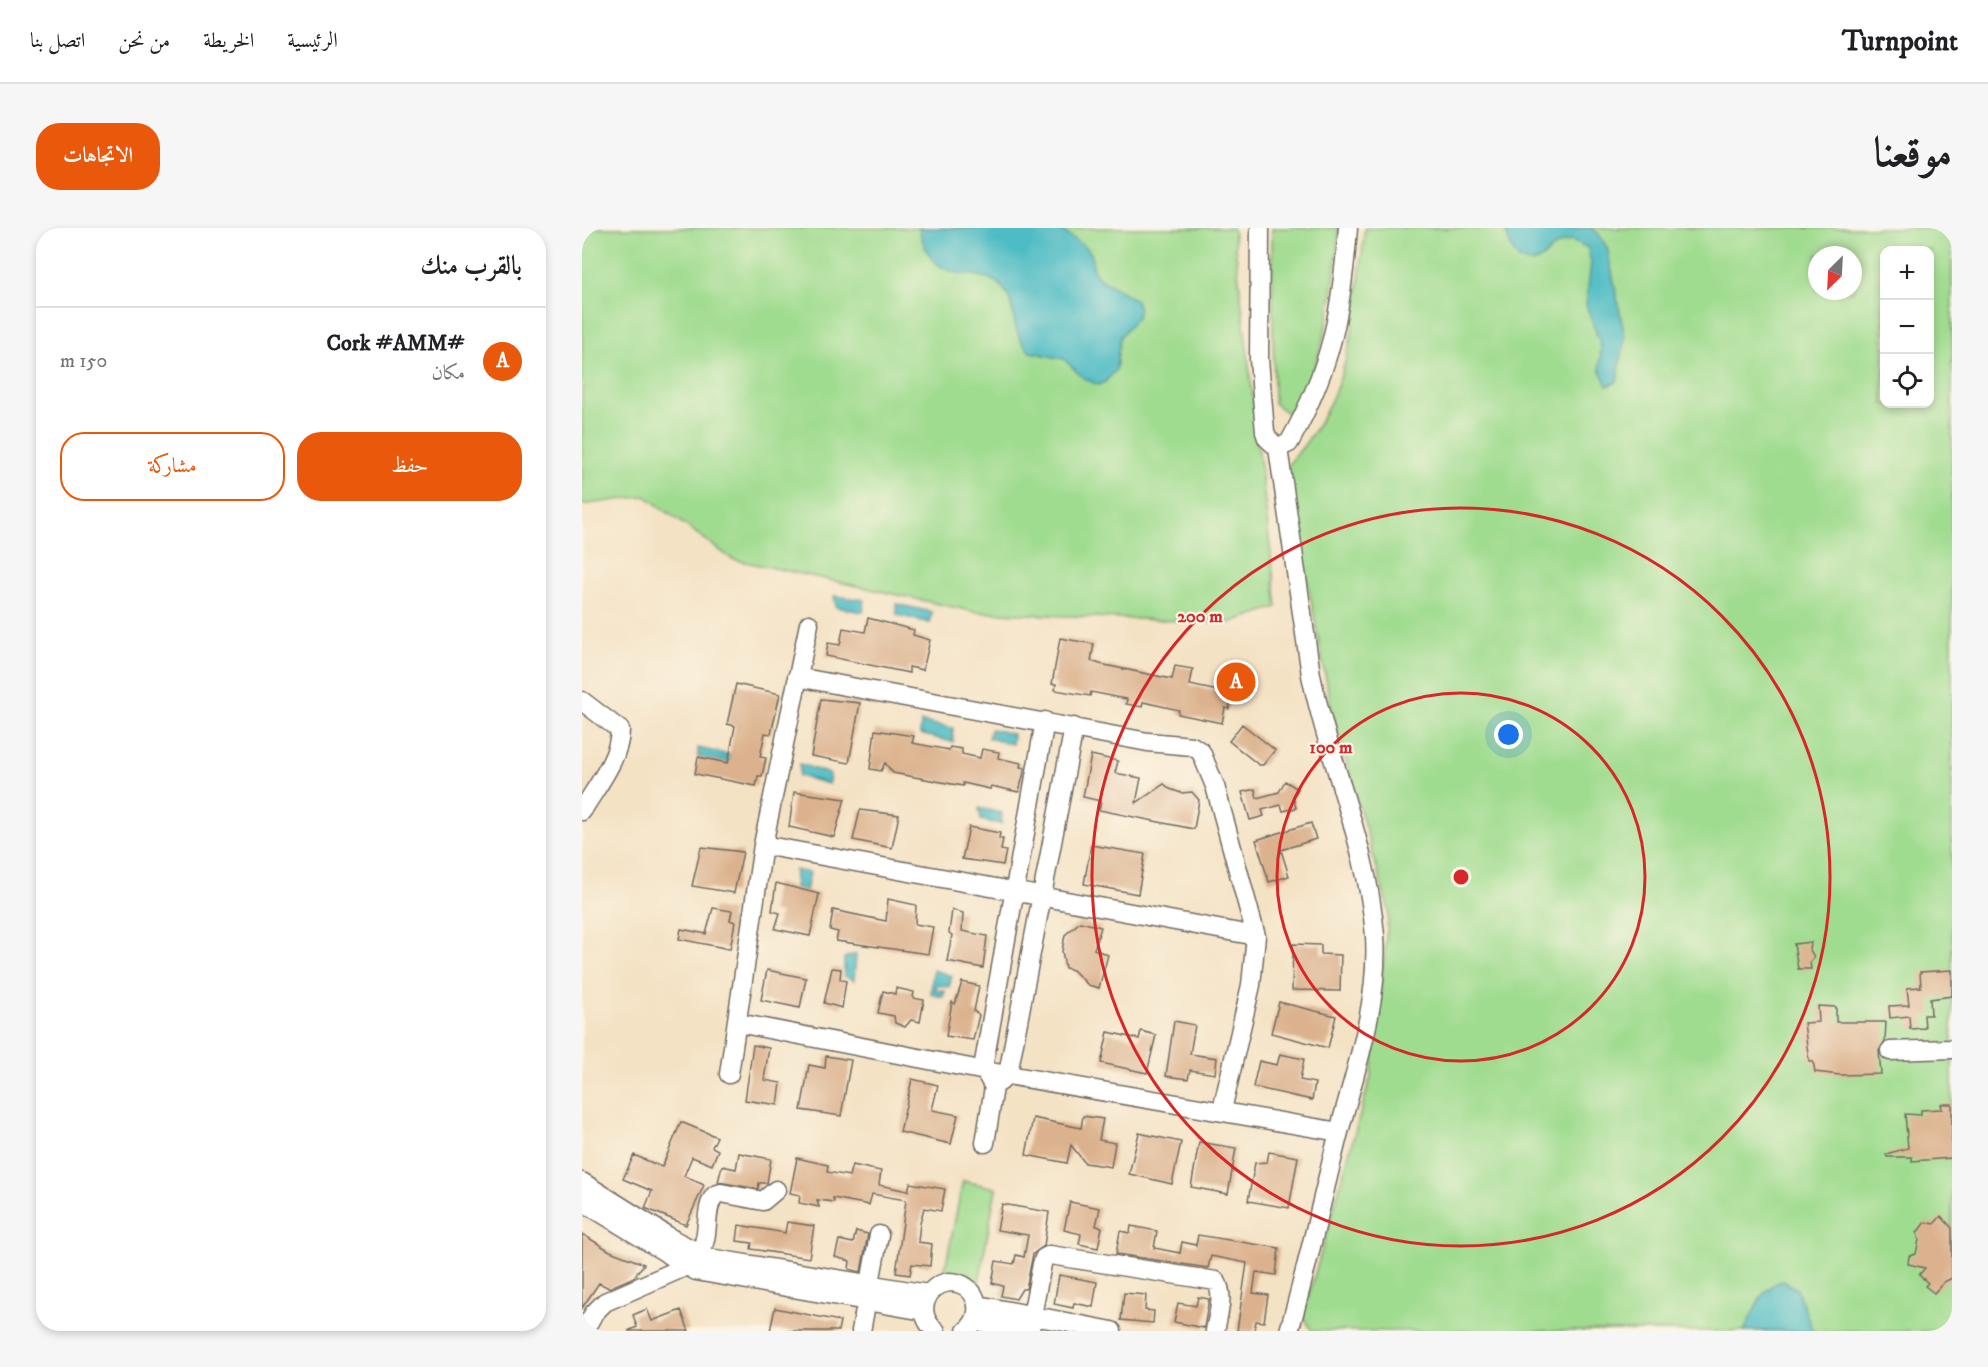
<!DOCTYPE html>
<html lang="ar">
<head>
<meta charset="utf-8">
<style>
	:root { --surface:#fff; --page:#f6f6f6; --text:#202124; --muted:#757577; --line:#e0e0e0; --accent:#ea580c }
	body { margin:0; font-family:"IM FELL DW Pica",Amiri,serif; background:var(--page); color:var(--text); direction:rtl }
	.controls { position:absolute; right:18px; top:18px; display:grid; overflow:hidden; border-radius:12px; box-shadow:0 3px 9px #0003 }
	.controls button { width:54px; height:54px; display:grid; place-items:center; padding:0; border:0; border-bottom:2px solid var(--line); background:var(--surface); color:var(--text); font:30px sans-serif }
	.compass { position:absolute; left:1226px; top:18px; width:54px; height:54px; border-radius:50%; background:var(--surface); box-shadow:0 3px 9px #0003; rotate:204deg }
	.you { position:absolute; left:927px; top:507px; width:21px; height:21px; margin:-15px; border:4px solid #fff; border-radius:50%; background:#1a73e8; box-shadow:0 0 0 9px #1a73e833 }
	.badge { display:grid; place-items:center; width:39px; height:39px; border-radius:50%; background:var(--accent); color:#fff; font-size:20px; font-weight:700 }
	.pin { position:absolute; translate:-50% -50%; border:3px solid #fff; box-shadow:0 2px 6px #0006 }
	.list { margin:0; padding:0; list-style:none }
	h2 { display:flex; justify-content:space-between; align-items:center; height:78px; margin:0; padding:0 24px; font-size:26px }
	h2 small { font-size:20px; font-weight:400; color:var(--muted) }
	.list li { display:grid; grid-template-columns:39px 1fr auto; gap:18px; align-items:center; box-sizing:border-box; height:108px; padding:0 24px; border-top:2px solid var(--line) }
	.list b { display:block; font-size:22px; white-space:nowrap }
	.list p { margin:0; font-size:20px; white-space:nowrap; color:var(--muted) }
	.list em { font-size:20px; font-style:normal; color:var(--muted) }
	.actions { display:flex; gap:12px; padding:18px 24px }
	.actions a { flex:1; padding:14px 0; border:2px solid var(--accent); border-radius:24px; text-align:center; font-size:21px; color:var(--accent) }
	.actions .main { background:var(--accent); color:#fff }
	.icon { flex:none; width:33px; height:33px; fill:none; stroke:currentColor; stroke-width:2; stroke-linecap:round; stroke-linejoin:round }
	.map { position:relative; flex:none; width:1370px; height:1103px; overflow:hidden; direction:ltr; border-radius:24px }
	header { display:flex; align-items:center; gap:36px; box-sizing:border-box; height:84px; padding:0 30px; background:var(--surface); border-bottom:2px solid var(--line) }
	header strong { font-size:28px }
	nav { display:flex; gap:33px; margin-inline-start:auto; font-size:21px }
	.intro { display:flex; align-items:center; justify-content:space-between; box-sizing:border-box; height:144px; padding:0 36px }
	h1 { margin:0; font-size:42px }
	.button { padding:15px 27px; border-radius:24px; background:var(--accent); color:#fff; font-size:21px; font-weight:700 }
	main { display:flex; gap:36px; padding:0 36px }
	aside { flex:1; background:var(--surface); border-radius:24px; box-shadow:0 3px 9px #0003 }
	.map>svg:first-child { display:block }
	.green { fill:#a0dc90; stroke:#66845e; stroke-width:1.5; fill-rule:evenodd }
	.water { fill:#4dbcc4; stroke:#3c7478; stroke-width:1.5 }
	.building { fill:#dcb28e }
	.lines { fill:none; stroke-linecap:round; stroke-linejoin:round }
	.minor-casing { stroke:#716b61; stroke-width:21 }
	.minor { stroke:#fff; stroke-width:18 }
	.ring { fill:none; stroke:#d62828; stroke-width:3 }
	.centre { fill:#d62828; stroke:#fcf5e5; stroke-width:3 }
	.ring-label { font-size:18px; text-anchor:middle; font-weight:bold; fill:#d62828; stroke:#fcf5e5; stroke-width:4.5; stroke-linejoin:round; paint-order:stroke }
</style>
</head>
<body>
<header>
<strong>Turnpoint</strong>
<nav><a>الرئيسية</a><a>الخريطة</a><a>من نحن</a><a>اتصل بنا</a></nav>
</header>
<div class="intro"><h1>موقعنا</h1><a class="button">الاتجاهات</a></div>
<main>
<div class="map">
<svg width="1370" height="1103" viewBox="0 0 1370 1103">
	<rect width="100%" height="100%" fill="#fcf5e5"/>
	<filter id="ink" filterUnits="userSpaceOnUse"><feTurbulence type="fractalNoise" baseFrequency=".0167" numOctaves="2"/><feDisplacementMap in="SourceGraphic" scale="12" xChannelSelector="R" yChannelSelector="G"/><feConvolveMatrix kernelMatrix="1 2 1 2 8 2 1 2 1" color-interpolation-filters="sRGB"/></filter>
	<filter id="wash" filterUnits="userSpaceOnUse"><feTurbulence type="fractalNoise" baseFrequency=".008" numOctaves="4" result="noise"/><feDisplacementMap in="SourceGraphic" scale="24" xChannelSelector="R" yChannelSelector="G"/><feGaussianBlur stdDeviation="1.35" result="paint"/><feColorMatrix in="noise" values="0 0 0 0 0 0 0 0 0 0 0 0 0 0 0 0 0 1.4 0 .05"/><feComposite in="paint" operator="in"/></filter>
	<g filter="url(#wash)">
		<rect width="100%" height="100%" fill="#f4e2c5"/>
		<path class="green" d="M0,0h651l44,379 -49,16 -252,-11 -244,-53 -87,-63 -63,9z
			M690,0h67c-6,68 -11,129 -49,187l-16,-12z
			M783,0h587v1103h-640l-9,-15 68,-240 18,-165 -57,-200 -46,-244c69,-75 67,-143 79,-239zM1302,22h46v154h-46zM1235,27h36v36h-36z
			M381,953l33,7 -18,99 -35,-8z"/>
		<path class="water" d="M337,0h139l28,19 5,6 3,19 5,6 37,22 3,9 -2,8 -17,20 -4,33 -11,12 -7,3 -15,-7 -19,-19 -34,-7c-4,-4 -8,-9 -11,-15 -6,-13 -5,-32 -13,-45 -23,-34 -72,5 -87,-64z
			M923,0h85l8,5 9,14 18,91 -8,44 -10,4 -7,-16 1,-24 -15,-41 5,-42 -3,-15 -15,-8c-24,4 -21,14 -36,21 -20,10 -29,-20 -32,-33z
			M252,368l31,4 -2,12 -27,-5z
			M314,376l36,8 -2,11 -33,-8z
			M339,494l32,6v14l-33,-8z
			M409,501l22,5 -1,10 -24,-6z
			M116,520l32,7 -2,8 -30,-6z
			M218,536l30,10 -1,10 -30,-8z
			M397,580l23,5 -1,11 -20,-4z
			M213,642l15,3 -4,18 -12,-4z
			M274,726l-2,26 -10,-4v-18z
			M351,742l19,6 -3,11 -12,-2 -1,5 9,1 -2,6 -12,-3z
			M1201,1053l14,8 16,42h-69c9,-17 18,-47 39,-50z"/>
		<g id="blocks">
			<path class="building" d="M286,390l46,12 -1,5 17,5 -7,30 -14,-3v6l-83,-17 2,-13 12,2 3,-17 22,4z
				M478,410l34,6 -3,17 9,3 72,15 3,-13 18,3 -3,16 42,9 -3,15 -4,-1 -3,15 -44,-9 1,-4 -36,-8 -1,5 -16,-3 1,-5 -36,-7 -1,4 -35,-6 1,-6h-4z
				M651,441l13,4 -5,21 -15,-3 2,-12h5z
				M154,456l44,10 -9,40 -6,-1 -5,24 6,1 -4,18h-4l-2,10 -61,-12 3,-17 30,6 7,-37 -8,-2z
				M239,471l39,4 -11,60 -38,-7z
				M660,496l33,26 -12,15h-4l-30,-24z
				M293,502l39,6 -2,7 37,7 1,-3 12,2v5l18,4 2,-9 17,3 -1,6 23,5 -1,4 5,1 -6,24 -28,-6 -1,3 -27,-6v3l-70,-13 -8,-10 -4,8 -11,-2z
				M509,527l27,6 -3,12 26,5 -5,25 28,-19 6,5 11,4 11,-1 7,8 -5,29 -95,-19 2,-9 -18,-4z
				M703,553l13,8 -5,8 3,11 -13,3 -2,-6 -19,5 2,6 -14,4 -8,-28 13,-3 2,9 22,-6z
				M212,564l51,7 -11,38 -45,-10z
				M278,582l39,5 -7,33 -39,-8z
				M729,595l5,16 -35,11 8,26 -20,6 -13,-42z
				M387,599l31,6 -1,6h4l-2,11 5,1 -3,14 -41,-6z
				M509,617l54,9 -7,40 -54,-10z
				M119,619l42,5 -9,41 -42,-7z
				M194,655l43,11 -9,42 -35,-7 5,-16 -8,-2z
				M306,671l28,6 -1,19 18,3 -5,27 -92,-13 2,-9 -8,-2 3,-20 53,11z
				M131,680l19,3 -2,9 5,2 -5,27 -51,-10 2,-10 25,5z
				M370,682l11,3 -1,18 25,5 -4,32 -36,-7 5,-26 -3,-2z
				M498,694l21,5 -7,22 14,6 -9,33 -11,-3 -15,-15 -8,-2 -3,-17 3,-16z
				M1229,714l-1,8 4,7 -4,5 1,7h-13l-4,-25z
				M711,716l28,1v9l20,1 -1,36 -48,-1z
				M250,740l9,1 -1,10 6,2 -4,27 -18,-5z
				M185,742l39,8 -6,30 -39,-8z
				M1370,742v26l-22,3 1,16h-7l1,13 -15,1 -1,-13 -19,2 -1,-12 20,-1 -2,-17 14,-1 -1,-15z
				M380,754l17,4 -5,25 5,4 -6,25 -27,-4 6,-34 3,2z
				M314,760l18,4 -1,6 11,2 -4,22 -9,-2 -6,7 -10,-4 -1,-7 -16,-3 5,-22 12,3z
				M697,774l57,14 -8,32 -57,-15z
				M1236,778l18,1v15h50l-1,19 -6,10 2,23 -41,1 -25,-3 -2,-11h-4l-5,-38 15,-1z
				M592,793l21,4 -5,29 27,4 -2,16 -25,-4 -2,9 -22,-3z
				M559,803l15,4 -9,38 -46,-10 7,-31 31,7z
				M171,817l16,3 -5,32 17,3 -3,22 -33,-5z
				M698,826l24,5 -4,21 15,3 -3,17 -59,-13 6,-26 18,4z
				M244,828l25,4 -10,56 -40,-6 8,-45 16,3z
				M330,851l26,6 -6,25 26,5 -7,29 -51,-12z
				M1359,876h11v54l-40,3v-4h-25l-1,-3 22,-6 -3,-34 16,1v-5l21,-1z
				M501,888l20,3 -4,21 16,3 -4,24 -26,-4 -14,-18 -4,18 -41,-8 7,-37 48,10z
				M99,894l36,15 -5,10 6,3 -6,15 -20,-8 -8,19 20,9 -18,40 -41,-17 7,-17 -29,-12 11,-24 28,12z
				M557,905l42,9 -9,42 -43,-10z
				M617,914l37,6 -8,46 -37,-7z
				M687,924l29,5 -9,51 -41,-7 7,-38 12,-1z
				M157,925l32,6 -4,24h-8l-1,6 -40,-7 4,-16 14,3z
				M215,930l31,7 -1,7 22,4 3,-11 29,6 -2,14 29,6 2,-8 35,6 -4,22 -17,-3 -4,15 -2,19 14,2 -2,22 -18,-2 -2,11 -14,-2 10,-73 -34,-6 -3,11 -36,-7 1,4 -17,-2 2,7 -20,-4 1,-8 -10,-2z
				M488,974l30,6 -4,18 6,1 -4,21 -19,-4 2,-10 -17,-4z
				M420,976l47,8 -5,34 -11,8 -7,35h-4l-6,10 -15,-3 2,-10 -11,-3 4,-22 18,3 2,-9 8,2 4,-22 -31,-5z
				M1359,988l11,12v50l-8,4 -10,11 -9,-7 3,-3 -9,-8 6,-7 -17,-4 1,-8 7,-2 3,-14 -2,-7 8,-11 9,2z
				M205,994l27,4 -5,32 -58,-9 1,-6 -15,-2 2,-16 46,8z
				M549,998l26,5 -3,17 26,5 2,-11 14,3 2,-10 81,13 -3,27 -20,-3 -3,21 15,2 -4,27 -8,-1 -2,10h-17l10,-68 -36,-7 -3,12 -92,-14 4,-23 10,2z
				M274,1003l12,3 -7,38 -12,-3 1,-8 -15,-4 4,-17 14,3z
				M0,1006l28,17 34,13 -10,13 -25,11 -10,-5 -17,25z
				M477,1047l38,7 -4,25 -19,-4 -1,5 -19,-4z
				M542,1065l22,2 -1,15 9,1 -1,12 -32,-3z
				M616,1069l11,2 -5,29 -30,-6 4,-19 18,3z
				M193,1080l65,13 -2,10h-68z
				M65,1081l5,12 29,-11 8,21h-61l9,-4 -4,-12z"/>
		</g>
	</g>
	<g filter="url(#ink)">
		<use href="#blocks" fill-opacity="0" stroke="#716b61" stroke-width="1.5"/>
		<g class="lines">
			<g class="minor-casing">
				<path id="minor" d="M678,0l-1,131 6,73 2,6 11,10 33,227c18,88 57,171 64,261 4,68 -19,131 -36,196 -17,66 -31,133 -50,199
					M696,220l11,-5c43,-77 52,-128 59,-215
					M215,449l351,65 44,4 9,6 14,34 41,150 -5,49 -29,125
					M0,473l38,29c0,28 -24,57 -38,81
					M181,617l493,91
					M156,795l258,50 343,59
					M1308,823l62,-2
					M147,846l34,-229 46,-221
					M418,854l8,-8 66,-347
					M403,915l9,-56 -11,-19 62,-347
					M0,954l92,58 35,18 219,36
					M0,973l114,70 228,40
					M396,1077l134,26
					M393,1093l56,10
					M2,1103l10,-18 11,-11 82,-36c4,-5 10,-9 13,-14 11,-17 3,-43 15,-57l6,-2 42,8 13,-11
					M279,1103l18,-96
					M354,1103c-21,-16 -12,-45 13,-49 28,0 38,32 17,49
					M447,1103l13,-67 2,-6 6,-3 166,26c9,14 2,34 -1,50"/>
			</g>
			<use href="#minor" class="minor"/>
		</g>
	</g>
	<g class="ring">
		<circle cx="879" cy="649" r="184"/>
		<circle cx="879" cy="649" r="369"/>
	</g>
	<circle cx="879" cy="649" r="9" class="centre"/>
	<g class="ring-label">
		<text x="618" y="394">200 m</text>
		<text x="749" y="525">100 m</text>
	</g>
</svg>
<div class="controls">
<button>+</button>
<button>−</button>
<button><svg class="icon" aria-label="locate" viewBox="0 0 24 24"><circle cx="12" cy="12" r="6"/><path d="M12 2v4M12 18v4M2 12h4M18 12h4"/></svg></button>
</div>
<svg class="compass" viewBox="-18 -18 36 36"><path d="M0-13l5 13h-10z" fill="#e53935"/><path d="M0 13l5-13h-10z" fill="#757577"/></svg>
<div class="you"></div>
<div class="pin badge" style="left:654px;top:454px">A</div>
</div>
<aside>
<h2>بالقرب منك<small></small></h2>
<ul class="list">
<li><span class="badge">A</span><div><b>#Cork #AMM</b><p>مكان</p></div><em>150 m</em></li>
</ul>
<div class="actions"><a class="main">حفظ</a><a>مشاركة</a></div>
</aside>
</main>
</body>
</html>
